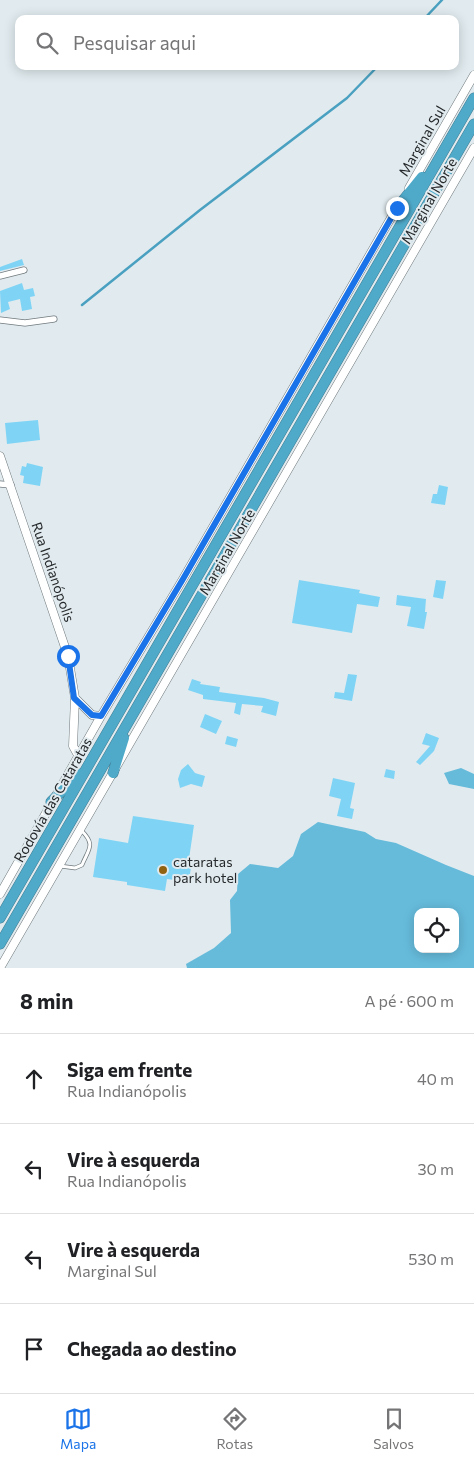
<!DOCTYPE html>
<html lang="pt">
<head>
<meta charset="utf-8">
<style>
	:root { --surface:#fff; --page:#f6f6f6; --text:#202124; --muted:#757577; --line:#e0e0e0; --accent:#1a73e8 }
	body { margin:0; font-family:Commissioner,sans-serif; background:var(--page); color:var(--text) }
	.controls { position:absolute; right:15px; bottom:15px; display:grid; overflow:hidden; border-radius:10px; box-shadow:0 2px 12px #0003 }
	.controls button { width:45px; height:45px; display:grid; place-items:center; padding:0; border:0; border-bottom:1px solid var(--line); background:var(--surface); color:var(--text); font:25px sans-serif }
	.stop { position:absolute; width:15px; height:15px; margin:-11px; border:4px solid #1a73e8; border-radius:50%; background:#fff }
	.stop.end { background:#1a73e8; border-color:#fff; box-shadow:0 1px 5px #0008 }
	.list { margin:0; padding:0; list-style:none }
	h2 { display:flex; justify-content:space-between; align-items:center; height:65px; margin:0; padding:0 20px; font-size:21px }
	h2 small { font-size:16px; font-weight:400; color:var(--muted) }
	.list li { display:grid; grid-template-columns:32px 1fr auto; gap:15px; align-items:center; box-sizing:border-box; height:90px; padding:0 20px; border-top:1px solid var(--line) }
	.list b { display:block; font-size:19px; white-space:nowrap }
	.list p { margin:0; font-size:16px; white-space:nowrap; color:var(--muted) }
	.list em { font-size:16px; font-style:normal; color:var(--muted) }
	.icon { flex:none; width:28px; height:28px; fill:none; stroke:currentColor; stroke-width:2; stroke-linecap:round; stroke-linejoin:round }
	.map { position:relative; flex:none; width:474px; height:968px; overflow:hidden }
	.search { position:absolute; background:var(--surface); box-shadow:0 2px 12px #0003; left:15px; right:15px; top:15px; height:55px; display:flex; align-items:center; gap:12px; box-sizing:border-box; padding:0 18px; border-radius:10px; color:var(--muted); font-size:19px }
	.sheet { height:425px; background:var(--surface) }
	nav { display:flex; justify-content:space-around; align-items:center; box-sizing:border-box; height:70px; border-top:1px solid var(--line); background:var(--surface); font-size:14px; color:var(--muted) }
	nav a { display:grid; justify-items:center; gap:2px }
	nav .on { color:var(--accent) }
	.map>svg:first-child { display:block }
	.forest { fill:#66bbdb; fill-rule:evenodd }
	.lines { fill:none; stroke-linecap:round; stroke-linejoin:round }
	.stream { stroke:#4aa0c0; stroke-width:2.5 }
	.building { fill:#7fd4f5 }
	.lane-casing { stroke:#70797d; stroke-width:4.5 }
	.street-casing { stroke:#70797d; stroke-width:7 }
	.secondary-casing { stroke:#70797d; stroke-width:9 }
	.highway-casing { stroke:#417d92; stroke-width:11 }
	.lane { stroke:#fff; stroke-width:3 }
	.street { stroke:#fff; stroke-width:5.5 }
	.secondary { stroke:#fff; stroke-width:8 }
	.highway { stroke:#4faaca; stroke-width:10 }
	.route { stroke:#1a73e8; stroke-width:6 }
	.poi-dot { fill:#91620f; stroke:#e1ebef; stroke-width:2 }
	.labels { text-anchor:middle; stroke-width:4; stroke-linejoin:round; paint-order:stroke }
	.street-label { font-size:14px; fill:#26292b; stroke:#e1ebef }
	.poi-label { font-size:14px; fill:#26292b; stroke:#e1ebef; text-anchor:start }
</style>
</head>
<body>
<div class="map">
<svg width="474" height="968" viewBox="0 0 474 968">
	<rect width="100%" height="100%" fill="#e1ebef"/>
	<path class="forest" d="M461,768l13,6v15l-25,-5 -5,-11z
		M318,822l47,10 11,7 20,4 50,22 28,11v92h-287l-1,-4 28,-16 17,-15 -1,-33 7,-9 1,-17 12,-10 28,4 15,-12 8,-22zM418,912h37v37h-37z"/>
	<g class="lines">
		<path class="stream" d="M424,19l18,-19
			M82,305l118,-95 147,-112 31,-32"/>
	</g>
	<path class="building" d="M22,259l2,6 -24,6v-4z
		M22,283l2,7 9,-2 2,8 -5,1 2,12 -10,2 -2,-12 -12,3 2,7 -9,4 -1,-22z
		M38,420l2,20 -33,4 -2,-21z
		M27,463l16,4 -3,19 -17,-3 1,-7 -4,-1 2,-9 4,1z
		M439,485l9,2 -3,18 -14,-2 2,-9h4z
		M299,580l61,10 -1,3 21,4 -2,10 -21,-3 -5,29 -60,-10z
		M436,580l10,1 -3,18 -10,-2z
		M397,595l29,4 -1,13h2l-3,17 -17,-3 4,-19 -15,-2z
		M348,674l9,1 -5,26 -18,-3 1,-6 9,1z
		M192,679l9,3 -1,2 20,3 -1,5 45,6 15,4 -3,14 -15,-4 2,-6 -21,-2 -2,11 -6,-2 2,-10 -33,-4v-4l-15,-5z
		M205,714l17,7 -6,13 -16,-7z
		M426,733l13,5 -5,13 -14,14 -4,-3 14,-16 -8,-2z
		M227,736l11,3 -2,8 -11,-3z
		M188,764l7,9 10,3 -3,11 -11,-3 -11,4 -2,-9 3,-9z
		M386,769l9,2 -1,8 -10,-2z
		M333,778l22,5 -5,25 4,1 -2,10 -15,-3 4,-17 -12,-3z
		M133,816l61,9 -5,34h3l-3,23 -22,-3 -2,12 -38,-6v-3l-34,-5 6,-39 29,5z"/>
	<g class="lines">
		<g class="lane-casing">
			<path id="lane" d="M60,866l15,2 7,-3c7,-17 14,-20 -1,-35"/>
		</g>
		<g class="street-casing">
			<path id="street" d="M0,276l24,-6
				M0,320l25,3 29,-4
				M0,484l11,1"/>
		</g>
		<g class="secondary-casing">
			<path id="secondary" d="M409,188l65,-113
				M0,456l68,200 7,42 -2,48 5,9
				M75,698l17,17 9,1
				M0,894l101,-178 82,-137 216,-375
				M0,968l474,-820"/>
		</g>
		<g class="highway-casing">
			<path id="highway" d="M397,208l25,-31
				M113,773l11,-35
				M51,802l28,-28
				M0,918l474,-820
				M0,944l474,-820"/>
		</g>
		<use href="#lane" class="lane"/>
		<use href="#street" class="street"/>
		<use href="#secondary" class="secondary"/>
		<use href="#highway" class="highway"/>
	</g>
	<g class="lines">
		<path class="route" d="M68,656l6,42 18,17 9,1 82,-137 214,-371"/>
	</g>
	<circle class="poi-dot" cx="163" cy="870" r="5"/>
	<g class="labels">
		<g class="street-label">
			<text transform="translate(422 141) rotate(-60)" y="5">Marginal Sul</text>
			<text transform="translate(429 201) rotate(-60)" y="5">Marginal Norte</text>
			<text transform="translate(227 552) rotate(-60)" y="5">Marginal Norte</text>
			<text transform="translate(53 572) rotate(71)" y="5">Rua Indianópolis</text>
			<text transform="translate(53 800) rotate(-60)" y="5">Rodovía das Cataratas</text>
		</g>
		<g class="poi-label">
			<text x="173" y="867">cataratas<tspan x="173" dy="16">park hotel</tspan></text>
		</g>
	</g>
</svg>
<div class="controls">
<button><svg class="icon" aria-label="locate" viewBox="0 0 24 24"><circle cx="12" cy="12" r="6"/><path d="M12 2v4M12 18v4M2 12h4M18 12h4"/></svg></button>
</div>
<div class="stop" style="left:68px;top:656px"></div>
<div class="stop end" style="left:397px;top:208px"></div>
<div class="search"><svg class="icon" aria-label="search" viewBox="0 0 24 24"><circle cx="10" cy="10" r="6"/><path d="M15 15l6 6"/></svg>Pesquisar aqui</div>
</div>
<section class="sheet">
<h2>8 min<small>A pé · 600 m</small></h2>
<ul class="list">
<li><svg class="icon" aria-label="ahead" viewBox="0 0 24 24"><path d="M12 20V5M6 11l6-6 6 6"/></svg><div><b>Siga em frente</b><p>Rua Indianópolis</p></div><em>40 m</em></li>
<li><svg class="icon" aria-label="left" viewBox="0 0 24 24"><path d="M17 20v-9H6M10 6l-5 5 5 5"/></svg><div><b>Vire à esquerda</b><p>Rua Indianópolis</p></div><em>30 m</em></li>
<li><svg class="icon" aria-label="left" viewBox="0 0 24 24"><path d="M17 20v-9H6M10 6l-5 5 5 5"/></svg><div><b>Vire à esquerda</b><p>Marginal Sul</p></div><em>530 m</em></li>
<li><svg class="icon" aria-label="arrive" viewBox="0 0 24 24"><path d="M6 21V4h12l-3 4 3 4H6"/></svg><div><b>Chegada ao destino</b></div></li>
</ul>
</section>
<nav>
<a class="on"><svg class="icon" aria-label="map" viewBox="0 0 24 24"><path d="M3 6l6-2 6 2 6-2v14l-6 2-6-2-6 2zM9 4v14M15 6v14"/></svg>Mapa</a>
<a><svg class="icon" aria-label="directions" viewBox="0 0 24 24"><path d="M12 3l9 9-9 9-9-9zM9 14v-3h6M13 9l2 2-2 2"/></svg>Rotas</a>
<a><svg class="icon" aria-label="saved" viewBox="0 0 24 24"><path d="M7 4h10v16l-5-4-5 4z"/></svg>Salvos</a>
</nav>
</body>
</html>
